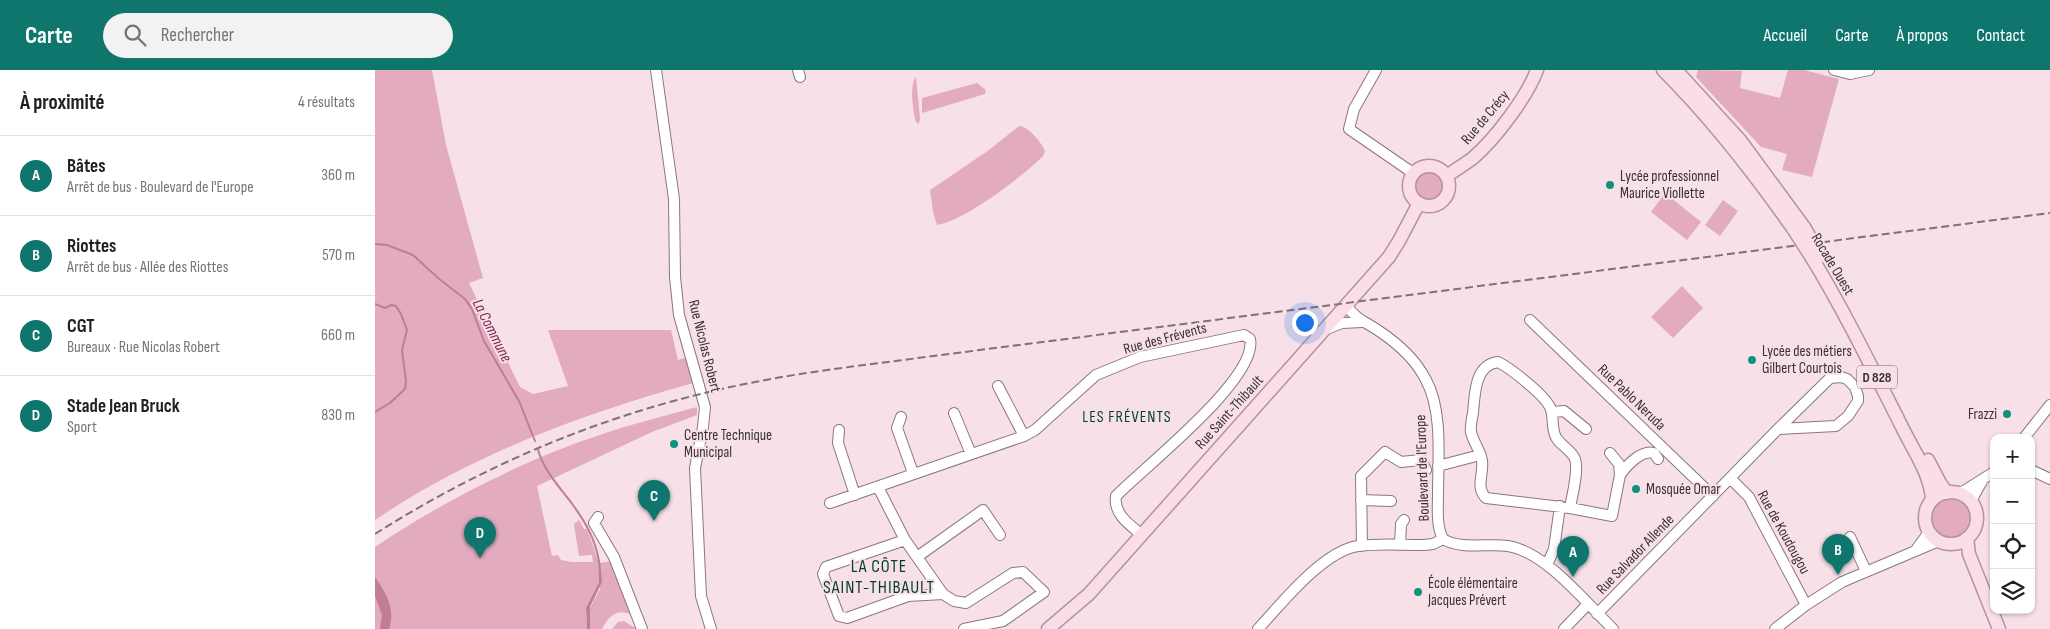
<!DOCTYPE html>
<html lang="fr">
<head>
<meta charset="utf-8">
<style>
	:root { --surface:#fff; --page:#f2f2f2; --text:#202124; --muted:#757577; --line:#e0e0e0; --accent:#0f766e }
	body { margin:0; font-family:"Sofia Sans Condensed",sans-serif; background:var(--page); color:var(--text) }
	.controls { position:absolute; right:15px; bottom:15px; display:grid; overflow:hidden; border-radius:10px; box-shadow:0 1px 4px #0004 }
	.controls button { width:45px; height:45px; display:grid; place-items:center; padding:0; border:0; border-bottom:1px solid var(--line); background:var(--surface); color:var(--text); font:25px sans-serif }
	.you { position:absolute; left:929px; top:252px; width:18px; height:18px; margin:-12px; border:4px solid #fff; border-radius:50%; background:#1a73e8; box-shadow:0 0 0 8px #1a73e833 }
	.badge { display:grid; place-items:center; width:32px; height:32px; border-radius:50%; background:var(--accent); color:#fff; font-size:16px; font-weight:700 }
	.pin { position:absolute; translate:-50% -41px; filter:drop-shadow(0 1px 2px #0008) }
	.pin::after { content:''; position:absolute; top:26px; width:18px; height:15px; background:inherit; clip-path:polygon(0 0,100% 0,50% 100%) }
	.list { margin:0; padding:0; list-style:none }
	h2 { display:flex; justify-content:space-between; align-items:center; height:65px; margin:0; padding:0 20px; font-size:21px }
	h2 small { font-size:16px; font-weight:400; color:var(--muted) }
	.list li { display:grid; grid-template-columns:32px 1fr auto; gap:15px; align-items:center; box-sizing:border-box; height:80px; padding:0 20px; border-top:1px solid var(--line) }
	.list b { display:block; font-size:19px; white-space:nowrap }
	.list p { margin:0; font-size:16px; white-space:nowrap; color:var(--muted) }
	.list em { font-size:16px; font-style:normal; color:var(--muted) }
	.icon { flex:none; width:28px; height:28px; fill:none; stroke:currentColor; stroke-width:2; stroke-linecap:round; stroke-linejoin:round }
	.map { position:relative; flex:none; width:1675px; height:559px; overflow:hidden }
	header { display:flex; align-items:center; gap:30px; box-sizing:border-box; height:70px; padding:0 25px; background:var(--accent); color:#fff }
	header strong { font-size:24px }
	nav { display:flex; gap:28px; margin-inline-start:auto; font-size:18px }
	.search { width:350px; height:45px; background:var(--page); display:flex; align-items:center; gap:12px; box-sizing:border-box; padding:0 18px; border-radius:28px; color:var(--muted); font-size:19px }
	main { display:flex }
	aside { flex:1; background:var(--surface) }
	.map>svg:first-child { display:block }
	.green { fill:#e3abc0 }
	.water { fill:#bf7d96 }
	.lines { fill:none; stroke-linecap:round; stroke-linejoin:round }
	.stream { stroke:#bf7d96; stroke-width:2 }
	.minor-casing { stroke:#8b777e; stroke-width:12 }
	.major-casing { stroke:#b4929e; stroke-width:15 }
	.minor { stroke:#fff; stroke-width:10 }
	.major { stroke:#fadde8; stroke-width:12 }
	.rail { stroke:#7f7175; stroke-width:2; stroke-dasharray:8 4; stroke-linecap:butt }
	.major-bridge-casing { stroke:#b4929e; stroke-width:15; stroke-linecap:butt }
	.major-bridge { stroke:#fadde8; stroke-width:12 }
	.poi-dot { fill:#11927a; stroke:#f7e0e7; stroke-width:2 }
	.labels { text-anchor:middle; stroke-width:4; stroke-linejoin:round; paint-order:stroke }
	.shield { fill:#f7e0e7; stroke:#726569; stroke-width:1 }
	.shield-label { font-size:14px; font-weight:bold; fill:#393033 }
	.street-label { font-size:15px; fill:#393033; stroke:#f7e0e7 }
	.poi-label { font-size:15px; fill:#393033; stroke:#f7e0e7; text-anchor:start }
	.water-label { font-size:16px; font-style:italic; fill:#77274c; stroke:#f7e0e7 }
	.neighbourhood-label { font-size:16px; letter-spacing:1px; fill:#013d32; stroke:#f7e0e7 }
	.quarter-label { font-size:18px; letter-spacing:1px; fill:#013d32; stroke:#f7e0e7 }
</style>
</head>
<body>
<header>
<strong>Carte</strong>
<div class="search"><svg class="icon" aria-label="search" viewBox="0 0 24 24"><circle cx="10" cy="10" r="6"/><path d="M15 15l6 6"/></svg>Rechercher</div>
<nav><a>Accueil</a><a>Carte</a><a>À propos</a><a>Contact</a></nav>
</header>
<main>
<aside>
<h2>À proximité<small>4 résultats</small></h2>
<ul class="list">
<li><span class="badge">A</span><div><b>Bâtes</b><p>Arrêt de bus · Boulevard de l'Europe</p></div><em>360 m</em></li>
<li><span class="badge">B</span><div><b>Riottes</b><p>Arrêt de bus · Allée des Riottes</p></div><em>570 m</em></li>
<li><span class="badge">C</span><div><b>CGT</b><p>Bureaux · Rue Nicolas Robert</p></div><em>660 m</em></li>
<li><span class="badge">D</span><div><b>Stade Jean Bruck</b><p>Sport</p></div><em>830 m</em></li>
</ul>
</aside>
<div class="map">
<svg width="1675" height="559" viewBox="0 0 1675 559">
	<rect width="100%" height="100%" fill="#f7e0e7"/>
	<path class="green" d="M0,0h57l14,75 37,133 -14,5 51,104 13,7 35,-8 -20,-56h123l7,30 7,-2 8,25c-111,31 -222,72 -318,137z
		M1323,0l44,1 -2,17 40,10 8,-28h16l35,9 -27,98 -30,-7 5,-16 -26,-7 -65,-70z
		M541,7l4,41 -1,6 -3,-2c-3,-11 -7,-37 0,-45z
		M602,13l9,7 -1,4 -63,19v-15z
		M644,56c9,0 23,17 26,25l-2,5c-20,20 -78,65 -106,69l-4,-13 -3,-22 59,-40z
		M1039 116a16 16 0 1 1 32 0a16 16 0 1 1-32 0Z
		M1290,123l36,29 -14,18 -36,-28z
		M1348,130l15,11 -18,25 -15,-11z
		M1307,216l21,22 -30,30 -22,-21z
		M322,337v8l-45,17 -115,54 15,70 6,-1 3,5 11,2h21l-1,-7 -13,1 -5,-32 5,-4 5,9h3l11,31 1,22 -13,26 1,21h-212v-82c76,-51 161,-93 249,-120 24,-7 48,-13 73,-20z
		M1557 448a20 20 0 1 1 40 0a20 20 0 1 1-40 0Z
		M236,491l21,54c-15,-8 -24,2 -30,14h-12v-21l10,-19v-26z
		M249,551l13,8h-25l6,-7z"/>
	<path class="water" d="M223,490h2l2,22 -12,25v22h-3l-1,-21 13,-26z
		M0,507c11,16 21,32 14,52h-9l2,-14 -7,-19z"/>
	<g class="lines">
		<path class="stream" d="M0,174l12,1 26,10 25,23 27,21 7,10 12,32 35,60 16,40
			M0,234l10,4 6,-3 5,1 5,8 6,16 -5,20 4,31 -1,8 -15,14 -15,9
			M163,380c7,23 22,37 35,55 13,18 22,34 26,56"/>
		<g class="minor-casing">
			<path id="minor" d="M281,0l18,129 1,78 4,38 26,92 -2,20 -8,41 6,128 10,33
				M423,0l2,7
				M1001,0l-22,39 -5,20 64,44
				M1459,0l16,4 19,-4
				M971,235c12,16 17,15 33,26 18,12 37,29 47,49 17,31 12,79 12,114 0,15 -2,31 5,45 18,11 45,4 65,7 38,6 78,57 105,83
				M1155,250l183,176
				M949,260l18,-7 20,-1
				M1123,292c12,6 50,35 53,48 3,9 0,21 6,29 5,7 15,12 18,20 4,11 -3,37 -5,49l-84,-10c-11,-11 -2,-24 -4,-37 -1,-10 -9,-19 -11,-29 -1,-6 1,-13 2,-19 2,-18 1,-48 25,-51z
				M623,316l26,50
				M1177,342l12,-1 22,18
				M579,343l17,41
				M526,347l-4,11 16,45
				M464,360l-1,13 17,52
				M1649,368l26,-33
				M1235,383l9,11 1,11c7,-10 21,-25 34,-22l4,6
				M1063,396l42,-11
				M1656,400l19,9
				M1355,408l19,19 57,108
				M503,417l27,53 38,54 11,7 12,2 47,-30 10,-1 21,20 -41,29 -39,8
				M1584,424l35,-22
				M986,430l30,1
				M1596,431l11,-20
				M455,433l194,-67 11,-6 61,-55 44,-18 104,-22 6,4c9,39 -107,129 -134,157 -3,18 14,29 26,39
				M1195,438l42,8 8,-41
				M223,447l-4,6 20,34 28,72
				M1475,467l16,34
				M530,470l-79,27 -3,7 16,42 8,2 61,-22 35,-2
				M1025,475l1,-21 3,-4
				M987,476l-1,-70 24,-24 16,10 20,-2 5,10
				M1541,480l13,-18
				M542,487l66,-47 17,25
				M1172,495l7,-16 6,-43
				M1222,544l181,-185 52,-51 11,-1 6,2 8,8 3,9v5l-10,15 -12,10 -58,3
				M883,559c23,-25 65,-78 100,-83 22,-3 45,-1 66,-1l9,-1 10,-5
				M1189,559l24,-25
				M1400,559l31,-24 36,-23 97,-41"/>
		</g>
		<g class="major-casing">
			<path id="major" d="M1288,0c49,49 91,103 131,160
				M1301,0l64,70 64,87
				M1034 116a20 20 0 1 1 40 0a20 20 0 1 1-40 0Z
				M1072,106c8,-6 18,-12 26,-18 22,-19 54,-61 64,-88
				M1437,188c33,54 61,112 90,169 11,23 29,48 30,73
				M1553,390l12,23 7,10
				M1550 448a26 26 0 1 1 52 0a26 26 0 1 1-52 0Z
				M1592,468l2,16 30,75
				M673,559l41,-35 300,-337 10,-16 20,-38"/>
		</g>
		<use href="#minor" class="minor"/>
		<use href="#major" class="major"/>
		<path class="rail" d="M0,464c118,-75 247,-127 385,-153 57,-11 115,-17 173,-25l1117,-143"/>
		<g class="major-bridge-casing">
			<path id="major-bridge" d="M1429,157l17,29
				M1419,160l18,28"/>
		</g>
		<use href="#major-bridge" class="major-bridge"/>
	</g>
	<g class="poi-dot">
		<circle cx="1235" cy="115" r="5"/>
		<circle cx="1377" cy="290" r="5"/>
		<circle cx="1632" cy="344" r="5"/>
		<circle cx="299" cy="374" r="5"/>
		<circle cx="1261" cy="419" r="5"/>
		<circle cx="1043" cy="522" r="5"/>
	</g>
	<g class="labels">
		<rect class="shield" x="1482" y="295.5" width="40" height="23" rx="4"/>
		<g class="shield-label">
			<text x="1502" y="312">D 828</text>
		</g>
		<g class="street-label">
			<text transform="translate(1110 47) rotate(-50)" y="5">Rue de Crécy</text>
			<text transform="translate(1458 194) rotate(59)" y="5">Rocade Ouest</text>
			<text transform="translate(790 268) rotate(-15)" y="5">Rue des Frévents</text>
			<text transform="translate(330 276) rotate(76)" y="5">Rue Nicolas Robert</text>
			<text transform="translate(1257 327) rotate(44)" y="5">Rue Pablo Neruda</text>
			<text transform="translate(854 342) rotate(-48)" y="5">Rue Saint-Thibault</text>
			<text transform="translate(1047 398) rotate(-92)" y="5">Boulevard de l'Europe</text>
			<text transform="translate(1409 462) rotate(61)" y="5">Rue de Koudougou</text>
			<text transform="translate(1260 484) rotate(-46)" y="5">Rue Salvador Allende</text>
		</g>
		<g class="poi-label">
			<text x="1245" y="111">Lycée professionnel<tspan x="1245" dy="17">Maurice Viollette</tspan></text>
			<text x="1387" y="286">Lycée des métiers<tspan x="1387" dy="17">Gilbert Courtois</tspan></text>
			<text x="1622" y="349" text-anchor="end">Frazzi</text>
			<text x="309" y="370">Centre Technique<tspan x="309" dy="17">Municipal</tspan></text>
			<text x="1271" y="424">Mosquée Omar</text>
			<text x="1053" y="518">École élémentaire<tspan x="1053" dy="17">Jacques Prévert</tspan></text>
		</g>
		<g class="water-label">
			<text transform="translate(118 260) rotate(63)" y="6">La Commune</text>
		</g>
		<g class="neighbourhood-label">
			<text x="752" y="352">LES FRÉVENTS</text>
		</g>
		<g class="quarter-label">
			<text x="504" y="502">LA CÔTE<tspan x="504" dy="21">SAINT-THIBAULT</tspan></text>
		</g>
	</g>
</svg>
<div class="controls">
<button>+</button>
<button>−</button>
<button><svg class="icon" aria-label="locate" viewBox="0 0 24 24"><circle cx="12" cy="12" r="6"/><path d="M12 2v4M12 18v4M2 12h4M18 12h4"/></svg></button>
<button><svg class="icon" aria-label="layers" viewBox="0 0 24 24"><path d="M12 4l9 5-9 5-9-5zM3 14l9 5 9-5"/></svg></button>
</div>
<div class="you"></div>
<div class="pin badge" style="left:1198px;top:507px">A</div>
<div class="pin badge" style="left:1463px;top:505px">B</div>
<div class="pin badge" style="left:279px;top:451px">C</div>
<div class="pin badge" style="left:105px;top:488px">D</div>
</div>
</main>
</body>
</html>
